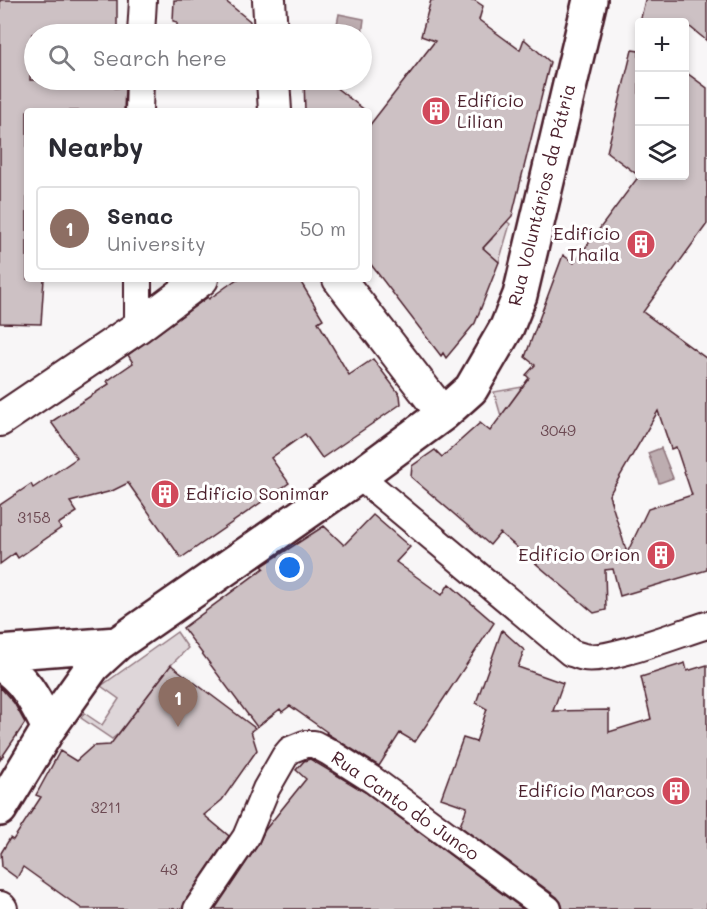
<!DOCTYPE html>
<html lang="en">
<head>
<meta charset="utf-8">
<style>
	:root { --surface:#fff; --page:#f7f7f7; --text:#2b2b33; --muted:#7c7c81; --line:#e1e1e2; --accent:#0f766e }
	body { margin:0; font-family:Mali,sans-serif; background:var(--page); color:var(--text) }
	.controls { position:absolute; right:18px; top:18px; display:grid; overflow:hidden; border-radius:6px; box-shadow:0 3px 9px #0003 }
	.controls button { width:54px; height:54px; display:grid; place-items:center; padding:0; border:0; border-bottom:2px solid var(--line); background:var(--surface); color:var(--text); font:30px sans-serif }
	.you { position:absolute; left:290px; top:568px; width:21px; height:21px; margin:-15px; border:4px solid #fff; border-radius:50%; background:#1a73e8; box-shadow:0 0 0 9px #1a73e833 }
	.badge { display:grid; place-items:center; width:39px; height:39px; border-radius:50%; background:var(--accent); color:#fff; font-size:20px; font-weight:700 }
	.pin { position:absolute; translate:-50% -50px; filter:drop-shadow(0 2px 3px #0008) }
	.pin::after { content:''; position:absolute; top:32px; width:21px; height:18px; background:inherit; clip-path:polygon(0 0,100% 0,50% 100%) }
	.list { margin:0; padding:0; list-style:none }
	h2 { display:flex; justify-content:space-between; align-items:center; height:78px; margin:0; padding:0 24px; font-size:26px }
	h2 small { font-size:20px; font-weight:400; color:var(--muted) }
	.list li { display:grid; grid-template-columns:39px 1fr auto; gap:18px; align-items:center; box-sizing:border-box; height:84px; margin:0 12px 12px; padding:0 12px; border:2px solid var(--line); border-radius:6px }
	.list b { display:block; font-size:22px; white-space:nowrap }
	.list p { margin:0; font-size:20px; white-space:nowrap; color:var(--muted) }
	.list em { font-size:20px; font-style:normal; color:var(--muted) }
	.icon { flex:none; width:33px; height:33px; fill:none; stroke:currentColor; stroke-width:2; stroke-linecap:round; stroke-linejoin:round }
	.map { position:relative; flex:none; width:707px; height:909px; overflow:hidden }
	.search { position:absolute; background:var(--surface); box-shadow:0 3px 9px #0003; left:24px; top:24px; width:348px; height:66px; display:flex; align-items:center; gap:15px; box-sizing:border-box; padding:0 21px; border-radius:33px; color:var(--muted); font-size:22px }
	.panel { position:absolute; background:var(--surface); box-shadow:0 3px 9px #0003; left:24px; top:108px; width:348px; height:174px; border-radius:6px }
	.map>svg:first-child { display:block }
	.green { fill:#ded6d9; stroke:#947a82; stroke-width:1.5 }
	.water { fill:#bdadb0; stroke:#8f747b; stroke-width:1.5 }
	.building { fill:#cdc1c4; stroke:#4a1f2b; stroke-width:1.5; fill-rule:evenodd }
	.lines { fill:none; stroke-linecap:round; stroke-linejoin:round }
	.minor-casing { stroke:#4a1f2b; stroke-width:30 }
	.tertiary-casing { stroke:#4a1f2b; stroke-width:36 }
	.primary-casing { stroke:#4a1f2b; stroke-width:38 }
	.minor { stroke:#fff; stroke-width:26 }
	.tertiary { stroke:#fff; stroke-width:32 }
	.primary { stroke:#fff; stroke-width:33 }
	.labels { text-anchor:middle; stroke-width:6; stroke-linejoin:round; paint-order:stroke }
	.number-label { font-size:15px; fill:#6b4851 }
	.poi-label { font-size:18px; fill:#4a1f2b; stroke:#fff; text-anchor:end }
	.street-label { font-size:18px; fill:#4a1f2b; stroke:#fff }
</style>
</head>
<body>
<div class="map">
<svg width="707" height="909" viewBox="0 0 707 909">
	<rect width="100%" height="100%" fill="#f8f6f7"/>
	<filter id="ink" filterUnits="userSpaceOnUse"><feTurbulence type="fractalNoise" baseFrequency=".0167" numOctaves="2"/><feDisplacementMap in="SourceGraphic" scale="12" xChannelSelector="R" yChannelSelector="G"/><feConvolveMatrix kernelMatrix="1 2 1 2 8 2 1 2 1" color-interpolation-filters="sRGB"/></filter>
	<g filter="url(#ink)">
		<path class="green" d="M504,219l6,5 -11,38 -16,-14 9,-9 -4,-4z
			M522,387l-21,29 -7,-24z
			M177,632l11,16 -17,17 -53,69 -6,5 -31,-21 3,-5 18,12 17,-26 -18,-13z"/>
		<path class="water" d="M339,14l25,5 -2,16 -27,-1z
			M661,448l12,30 -14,5 -11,-30z"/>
		<path class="building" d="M0,0h117v34h-85l-2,46h85v8l10,-1 -1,24h-97v168h17l-3,45 -41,-1z
			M174,0h50l26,21v13h-73v-12l-4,-1z
			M431,0h43l9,6 -4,14 41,30 4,-11 26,23 -38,154 -29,32 16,14 -24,61 -29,35 -3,-5 -2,3 -72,-94v-136l66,-85 -14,-5z
			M645,0h62v41l-23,-19h-44z
			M632,50l7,1v125h45v-105l23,17v136l-64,88 64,47v211l-87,26 -7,-27 -8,1 1,40 -12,3 -94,-80 -10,12 -79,-68 1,-11 23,-16 7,7 38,-34 10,8 39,-53 -3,-3 9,-10 -10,-8 38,-102 11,8 65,-87 -32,-24zM658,411l13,38 5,-2 16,48 -44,14 -21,44 -18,-58z
			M304,80h22l40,31h-61z
			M237,279h62l24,40 -5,3 31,53 24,-16 27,36 1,9 -79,54 -17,-24 -34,24 18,25 -108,75 -53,-75 -16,8 -42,11 7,10 -19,12 3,4 -43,30 -3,-5 -15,11v-59l31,-21 2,4 44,-30 -26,-36 58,-38 -2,-3 26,-18 -5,-8 80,-58 1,2z
			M373,515l37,32 -14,15 46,33 7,-11 45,39 -79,119 -15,-9 -21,33 -53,-33 1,-1 -37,-26 -8,6 -2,-3 -23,18 -74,-99 81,-60 -2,-2 62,-40 20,19z
			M502,630l22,20 -6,17 45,16 -10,28 56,-1v22l42,-13 -10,-42 44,-14 2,8 20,-6v244h-144l-2,-7 -4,-5 -97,-71 7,-19 -26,-9 22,-60 13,4 11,-33 -11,-6z
			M171,665l84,63 -4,3 6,19 -35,50 -18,15 25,21 -44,65 -3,8h-100l-59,-42 -6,11 -15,-11 -1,-14 9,-15 3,2 28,-43 -5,-2 24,-44 16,10 17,-15 17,-1z
			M0,687l14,16 11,20 -25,37z
			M310,759l55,33 158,117h-308l43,-64 7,-15 41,-51 -10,-9 8,-9z"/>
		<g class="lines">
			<g class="minor-casing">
				<path id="minor" d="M141,34l2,-34
					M139,111l1,-31
					M138,279v48
					M359,476l212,177c4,1 9,3 13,4 24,5 96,-24 123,-32
					M197,909l49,-72 20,-48 19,-33 5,-6 15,-6h9l15,8 44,28 175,129"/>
			</g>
			<g class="tertiary-casing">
				<path id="tertiary" d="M269,0l2,34
					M273,80l2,31
					M339,279l104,135
					M0,420l138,-93 64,-48
					M0,908l1,1"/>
			</g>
			<g class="primary-casing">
				<path id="primary" d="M0,653l117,-9
					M0,664c26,15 36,39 49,64
					M0,809l49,-81 34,-48 10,-14 24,-22 242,-168 84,-62 28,-25 36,-62 13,-32 70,-295"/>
			</g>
			<use href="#minor" class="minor"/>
			<use href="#tertiary" class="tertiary"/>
			<use href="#primary" class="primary"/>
		</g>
	</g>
	<defs>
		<g id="building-disc" transform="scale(1.5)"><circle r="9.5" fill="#d1495b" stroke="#fff"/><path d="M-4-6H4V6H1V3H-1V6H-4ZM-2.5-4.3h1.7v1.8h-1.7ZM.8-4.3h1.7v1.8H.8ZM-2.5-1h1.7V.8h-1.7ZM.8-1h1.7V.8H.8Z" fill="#fff"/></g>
	</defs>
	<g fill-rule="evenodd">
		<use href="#building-disc" x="436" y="111"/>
		<use href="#building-disc" x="641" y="244"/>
		<use href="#building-disc" x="165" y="494"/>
		<use href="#building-disc" x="661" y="555"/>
		<use href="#building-disc" x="676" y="791"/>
	</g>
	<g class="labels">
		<g class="number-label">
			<text x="558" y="436">3049</text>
			<text x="34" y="523">3158</text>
			<text x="106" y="813">3211</text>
			<text x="169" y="875">43</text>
		</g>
		<g class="poi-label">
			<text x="457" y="107" text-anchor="start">Edifício<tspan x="457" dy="21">Lilian</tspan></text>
			<text x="620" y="240">Edifício<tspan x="620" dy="21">Thaila</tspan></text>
			<text x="186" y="500" text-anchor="start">Edifício Sonimar</text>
			<text x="640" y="561">Edifício Orion</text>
			<text x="655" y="797">Edifício Marcos</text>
		</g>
		<g class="street-label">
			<text transform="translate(542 195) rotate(-76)" y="6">Rua Voluntários da Pátria</text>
			<text transform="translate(405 806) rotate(35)" y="6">Rua Canto do Junco</text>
		</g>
	</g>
</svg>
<div class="controls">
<button>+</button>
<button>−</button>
<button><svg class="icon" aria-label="layers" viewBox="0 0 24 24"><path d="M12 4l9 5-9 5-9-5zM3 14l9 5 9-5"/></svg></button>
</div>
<div class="you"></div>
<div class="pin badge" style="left:178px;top:727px;background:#8d6e63">1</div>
<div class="search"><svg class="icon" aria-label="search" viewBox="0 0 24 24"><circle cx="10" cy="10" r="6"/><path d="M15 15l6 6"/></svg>Search here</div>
<section class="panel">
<h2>Nearby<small></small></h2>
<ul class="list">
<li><span class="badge" style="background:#8d6e63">1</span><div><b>Senac</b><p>University</p></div><em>50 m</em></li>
</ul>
</section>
</div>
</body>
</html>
